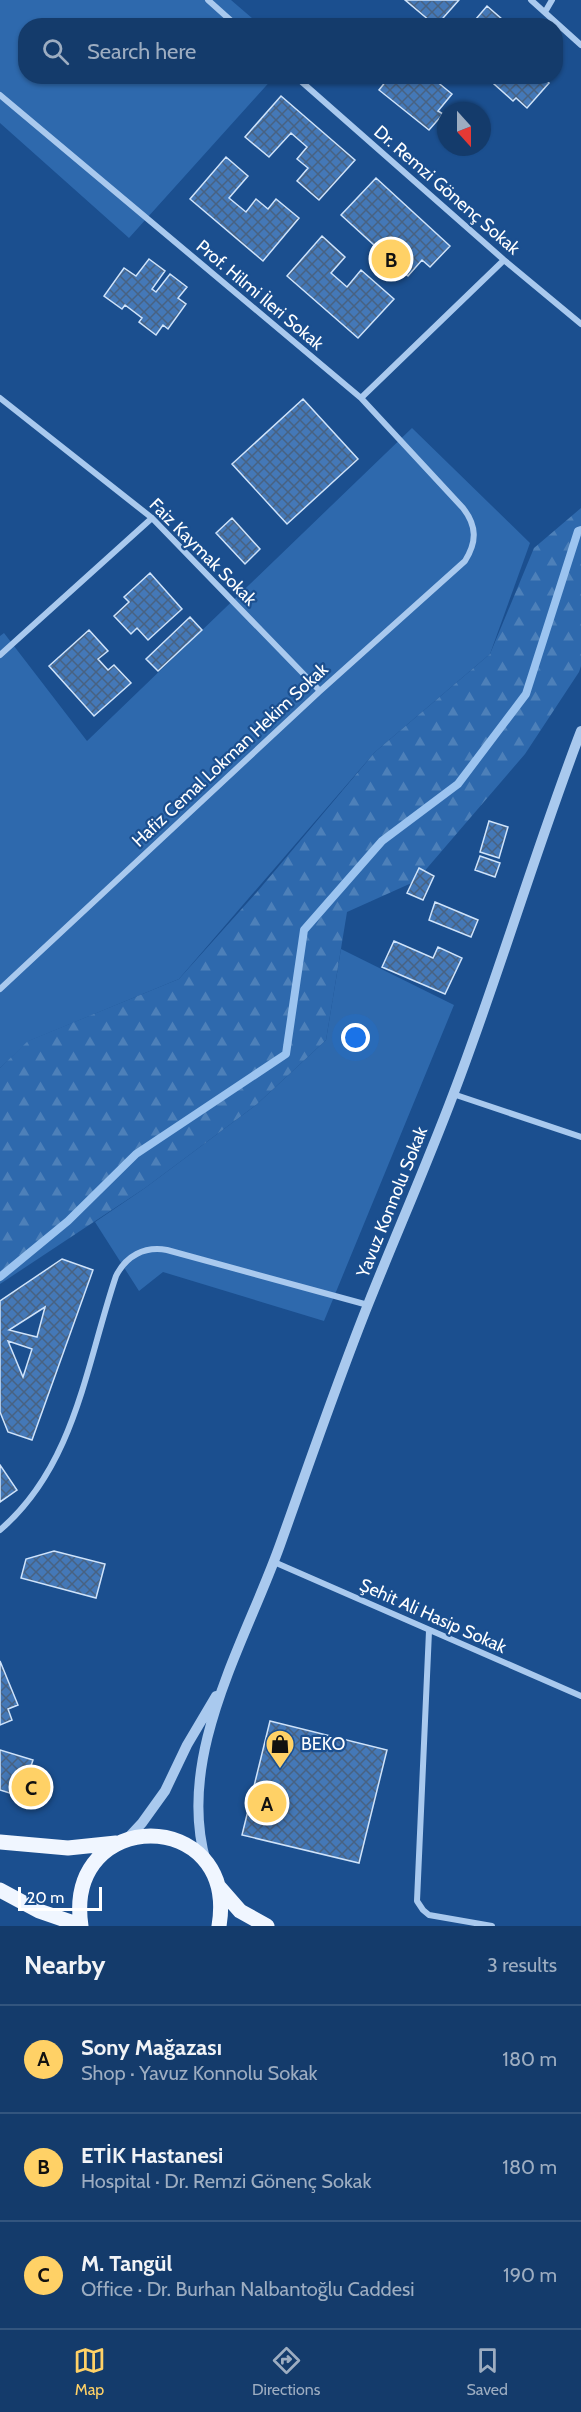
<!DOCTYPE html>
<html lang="en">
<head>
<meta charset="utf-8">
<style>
	:root { --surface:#143b6b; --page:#214673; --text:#f1f3f6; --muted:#9dadc1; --line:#33557e; --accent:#ffd166 }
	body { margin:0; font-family:Cabin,sans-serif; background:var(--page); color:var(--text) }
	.compass { position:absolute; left:437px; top:102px; width:54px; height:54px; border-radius:50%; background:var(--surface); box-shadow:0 2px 4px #0004; rotate:159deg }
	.scale { position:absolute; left:18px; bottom:15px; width:84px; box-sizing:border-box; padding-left:6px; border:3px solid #fff; border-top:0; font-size:16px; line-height:21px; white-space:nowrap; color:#fff; -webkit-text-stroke:4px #1b4f8f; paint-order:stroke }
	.you { position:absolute; left:356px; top:1038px; width:21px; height:21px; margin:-15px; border:4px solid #fff; border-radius:50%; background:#1a73e8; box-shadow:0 0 0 9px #1a73e833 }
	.badge { display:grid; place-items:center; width:39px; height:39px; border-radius:50%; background:var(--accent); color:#111; font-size:20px; font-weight:700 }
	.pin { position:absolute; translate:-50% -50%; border:3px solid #fff; box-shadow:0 2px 6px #0006 }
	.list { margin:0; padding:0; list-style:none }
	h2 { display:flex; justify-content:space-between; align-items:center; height:78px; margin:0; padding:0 24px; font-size:26px }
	h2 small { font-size:20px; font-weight:400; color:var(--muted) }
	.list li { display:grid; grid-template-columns:39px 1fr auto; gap:18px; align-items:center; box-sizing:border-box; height:108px; padding:0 24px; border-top:2px solid var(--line) }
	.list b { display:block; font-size:22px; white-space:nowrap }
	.list p { margin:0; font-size:20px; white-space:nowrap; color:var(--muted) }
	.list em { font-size:20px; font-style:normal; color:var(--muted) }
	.icon { flex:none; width:33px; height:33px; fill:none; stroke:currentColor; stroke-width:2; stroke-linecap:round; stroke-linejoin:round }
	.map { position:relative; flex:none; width:581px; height:1926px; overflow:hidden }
	.search { position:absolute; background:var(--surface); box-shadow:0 2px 4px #0004; left:18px; right:18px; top:18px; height:66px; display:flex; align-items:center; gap:15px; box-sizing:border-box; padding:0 21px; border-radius:24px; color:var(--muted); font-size:22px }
	.sheet { height:402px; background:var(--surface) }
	nav { display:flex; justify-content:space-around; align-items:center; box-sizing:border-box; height:84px; border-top:2px solid var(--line); background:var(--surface); font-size:16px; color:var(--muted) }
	nav a { display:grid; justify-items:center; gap:3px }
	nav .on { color:var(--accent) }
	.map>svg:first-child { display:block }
	.green { fill:#2e69ad }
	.forest { fill:url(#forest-firs) }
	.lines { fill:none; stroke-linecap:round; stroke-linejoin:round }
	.stream { stroke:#9cc4f0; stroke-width:8 }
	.building { fill:url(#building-cross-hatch); stroke:#cfe3fa; stroke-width:1.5; fill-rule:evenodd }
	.minor { stroke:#a9c9ee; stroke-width:6 }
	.tertiary { stroke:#a9c9ee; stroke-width:10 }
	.primary { stroke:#f0f6ff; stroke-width:15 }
	.labels { text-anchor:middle; stroke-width:4.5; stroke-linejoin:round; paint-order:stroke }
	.street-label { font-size:18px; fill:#fff; stroke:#1b4f8f }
	.poi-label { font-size:18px; fill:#fff; stroke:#1b4f8f; text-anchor:start }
</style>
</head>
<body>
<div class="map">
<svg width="581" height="1926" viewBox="0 0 581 1926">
	<defs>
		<pattern id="forest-firs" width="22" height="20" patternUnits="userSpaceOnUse" patternTransform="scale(1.5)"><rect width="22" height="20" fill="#2e69ad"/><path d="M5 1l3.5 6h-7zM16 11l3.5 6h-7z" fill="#4d80b9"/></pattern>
		<pattern id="building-cross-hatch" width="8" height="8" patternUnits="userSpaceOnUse" patternTransform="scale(1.5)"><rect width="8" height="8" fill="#4478b7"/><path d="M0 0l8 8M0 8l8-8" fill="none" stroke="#486282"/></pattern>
	</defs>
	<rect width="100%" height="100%" fill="#1b4f8f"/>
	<path class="green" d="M0,0h231l29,25 -234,1v50l248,1 -145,161 -129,-115z
		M412,428l118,115 -40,111 -115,98 -196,227 -150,62 -29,27v-432l4,-3 83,108z
		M341,949l113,56 -130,316 -161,-49 -24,19 -44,-69 50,-34 111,-83 70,-65z"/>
	<path class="forest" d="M581,508v158l-2,6 -54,82 -109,127 -69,31 -21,128 -70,65 -111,83 -145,96v-216l28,-27 151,-62 78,-87 118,-140 115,-98 44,-106z"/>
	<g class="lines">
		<path class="stream" d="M0,1277l68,-56 68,-67 150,-100 18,-124 78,-89 76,-57 68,-90 52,-163 3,-1"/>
	</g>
	<path class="building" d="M405,0h54l-23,26z
		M487,6l23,20h-40z
		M390,76l7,2 2,-2h31l22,18 -14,17 5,3 -14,16 -50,-40z
		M485,76h64l-3,4 3,3 -22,25 -11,-10 -3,3z
		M281,96l74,64 -36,40 -22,-19 11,-13 -11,-9 10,-12 -16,-14 -22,24 -24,-20z
		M226,157l22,19 -19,22 17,14 10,-13 12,10 8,-10 23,19 -36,43 -73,-62z
		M376,178l74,68 -20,21 -8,-7 -14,16 -67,-61z
		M322,236l23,21 -14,16 16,14 14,-17 33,29 -36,39 -71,-62z
		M149,259l16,12 -13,18 4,3 14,-18 17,13 -9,11 8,6 -18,25 -5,-4 -7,10 -17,-13 3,-4 -17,-13 -3,4 -18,-13 20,-28 12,8z
		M303,399l55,60 -71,65 -55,-60z
		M232,518l28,31 -15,15 -29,-31z
		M150,573l32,36 -34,31 -11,-12 -6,6 -17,-18 15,-14 -5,-5z
		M190,617l12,13 -44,41 -12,-12z
		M89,630l19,21 -10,8 10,11 6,-5 17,18 -37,33 -45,-50z
		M489,821l19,6 -9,31 -19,-6z
		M480,856l20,7 -5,14 -20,-7z
		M419,868l15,8 -11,24 -16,-7z
		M435,902l43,18 -7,17 -42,-17z
		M394,941l39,17 5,-11 24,11 -17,36 -63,-27z
		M62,1259l31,11 -61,170 -24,-8 -8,-20v-111zM45,1307l-8,30 -28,-7zM8,1341l24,8 -9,28z
		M0,1465l17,25 -17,12z
		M54,1551l51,13 -9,34 -75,-20 5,-19z
		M0,1661l18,44 -10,4 4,11 -12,5z
		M270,1721l117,29 -28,113 -117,-28z
		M0,1750l33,10 -2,6 10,3 -2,7 10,3 -7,24 -42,-13z"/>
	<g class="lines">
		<path class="minor" d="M208,0l29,26
			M531,0l50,45
			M545,12l7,-12
			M295,76l209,184 77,64
			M0,95l361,303 102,110c14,18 14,34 2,53l-145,130 -320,298
			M0,398l152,120 168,173
			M361,398l143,-138
			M0,655l152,-137
			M453,1094l128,43
			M0,1530c75,-64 86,-165 116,-254 10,-20 28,-30 51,-26l201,55
			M274,1562l307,134
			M429,1631l-12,270 6,9 6,5 63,11"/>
		<path class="tertiary" d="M128,1838l14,-15 23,-32 22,-46 29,-49
			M206,1862c-31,-106 39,-219 74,-317 29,-81 57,-163 89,-243 28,-70 58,-138 84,-207 46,-120 82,-244 128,-364"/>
		<path class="primary" d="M0,1842l68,6 48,-5
			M219,1887l21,24 27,15
			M0,1890l39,21 41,14
			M81,1926c-18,-120 158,-120 138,0"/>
	</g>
	<defs>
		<g id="shop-pin" transform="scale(1.5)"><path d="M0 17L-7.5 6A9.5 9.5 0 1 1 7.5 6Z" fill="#ffd166" stroke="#1b4f8f"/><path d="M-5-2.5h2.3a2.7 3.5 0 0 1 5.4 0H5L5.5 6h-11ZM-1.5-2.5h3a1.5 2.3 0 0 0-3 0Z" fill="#111"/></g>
	</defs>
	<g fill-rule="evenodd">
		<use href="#shop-pin" x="280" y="1744"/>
	</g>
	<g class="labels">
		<g class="street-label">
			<text transform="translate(447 190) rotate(41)" y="6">Dr. Remzi Gönenç Sokak</text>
			<text transform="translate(260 295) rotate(40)" y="6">Prof. Hilmi İleri Sokak</text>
			<text transform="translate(203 552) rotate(45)" y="6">Faiz Kaymak Sokak</text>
			<text transform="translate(230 755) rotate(-43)" y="6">Hafiz Cemal Lokman Hekim Sokak</text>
			<text transform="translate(392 1202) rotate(-68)" y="6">Yavuz Konnolu Sokak</text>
			<text transform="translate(433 1616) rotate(24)" y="6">Şehit Ali Hasip Sokak</text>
		</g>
		<g class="poi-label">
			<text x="301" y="1750">BEKO</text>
		</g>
	</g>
</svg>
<svg class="compass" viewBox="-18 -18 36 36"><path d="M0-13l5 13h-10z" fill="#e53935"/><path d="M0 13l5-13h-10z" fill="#9dadc1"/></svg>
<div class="scale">20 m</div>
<div class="you"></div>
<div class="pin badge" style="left:267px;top:1803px">A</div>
<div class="pin badge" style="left:391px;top:259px">B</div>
<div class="pin badge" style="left:31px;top:1787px">C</div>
<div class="search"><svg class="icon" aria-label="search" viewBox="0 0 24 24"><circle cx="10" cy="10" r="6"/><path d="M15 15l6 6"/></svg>Search here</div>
</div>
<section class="sheet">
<h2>Nearby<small>3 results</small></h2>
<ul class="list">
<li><span class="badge">A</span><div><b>Sony Mağazası</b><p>Shop · Yavuz Konnolu Sokak</p></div><em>180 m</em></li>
<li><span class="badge">B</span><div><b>ETİK Hastanesi</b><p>Hospital · Dr. Remzi Gönenç Sokak</p></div><em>180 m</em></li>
<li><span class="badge">C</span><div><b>M. Tangül</b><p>Office · Dr. Burhan Nalbantoğlu Caddesi</p></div><em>190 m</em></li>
</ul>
</section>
<nav>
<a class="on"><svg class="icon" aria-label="map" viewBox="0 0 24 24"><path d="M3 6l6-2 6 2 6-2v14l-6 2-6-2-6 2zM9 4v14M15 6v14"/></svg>Map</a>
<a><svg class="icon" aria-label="directions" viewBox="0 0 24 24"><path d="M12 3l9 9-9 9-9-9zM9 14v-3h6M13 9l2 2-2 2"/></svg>Directions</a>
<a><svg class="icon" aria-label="saved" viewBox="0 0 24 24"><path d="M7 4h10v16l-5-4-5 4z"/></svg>Saved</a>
</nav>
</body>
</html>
